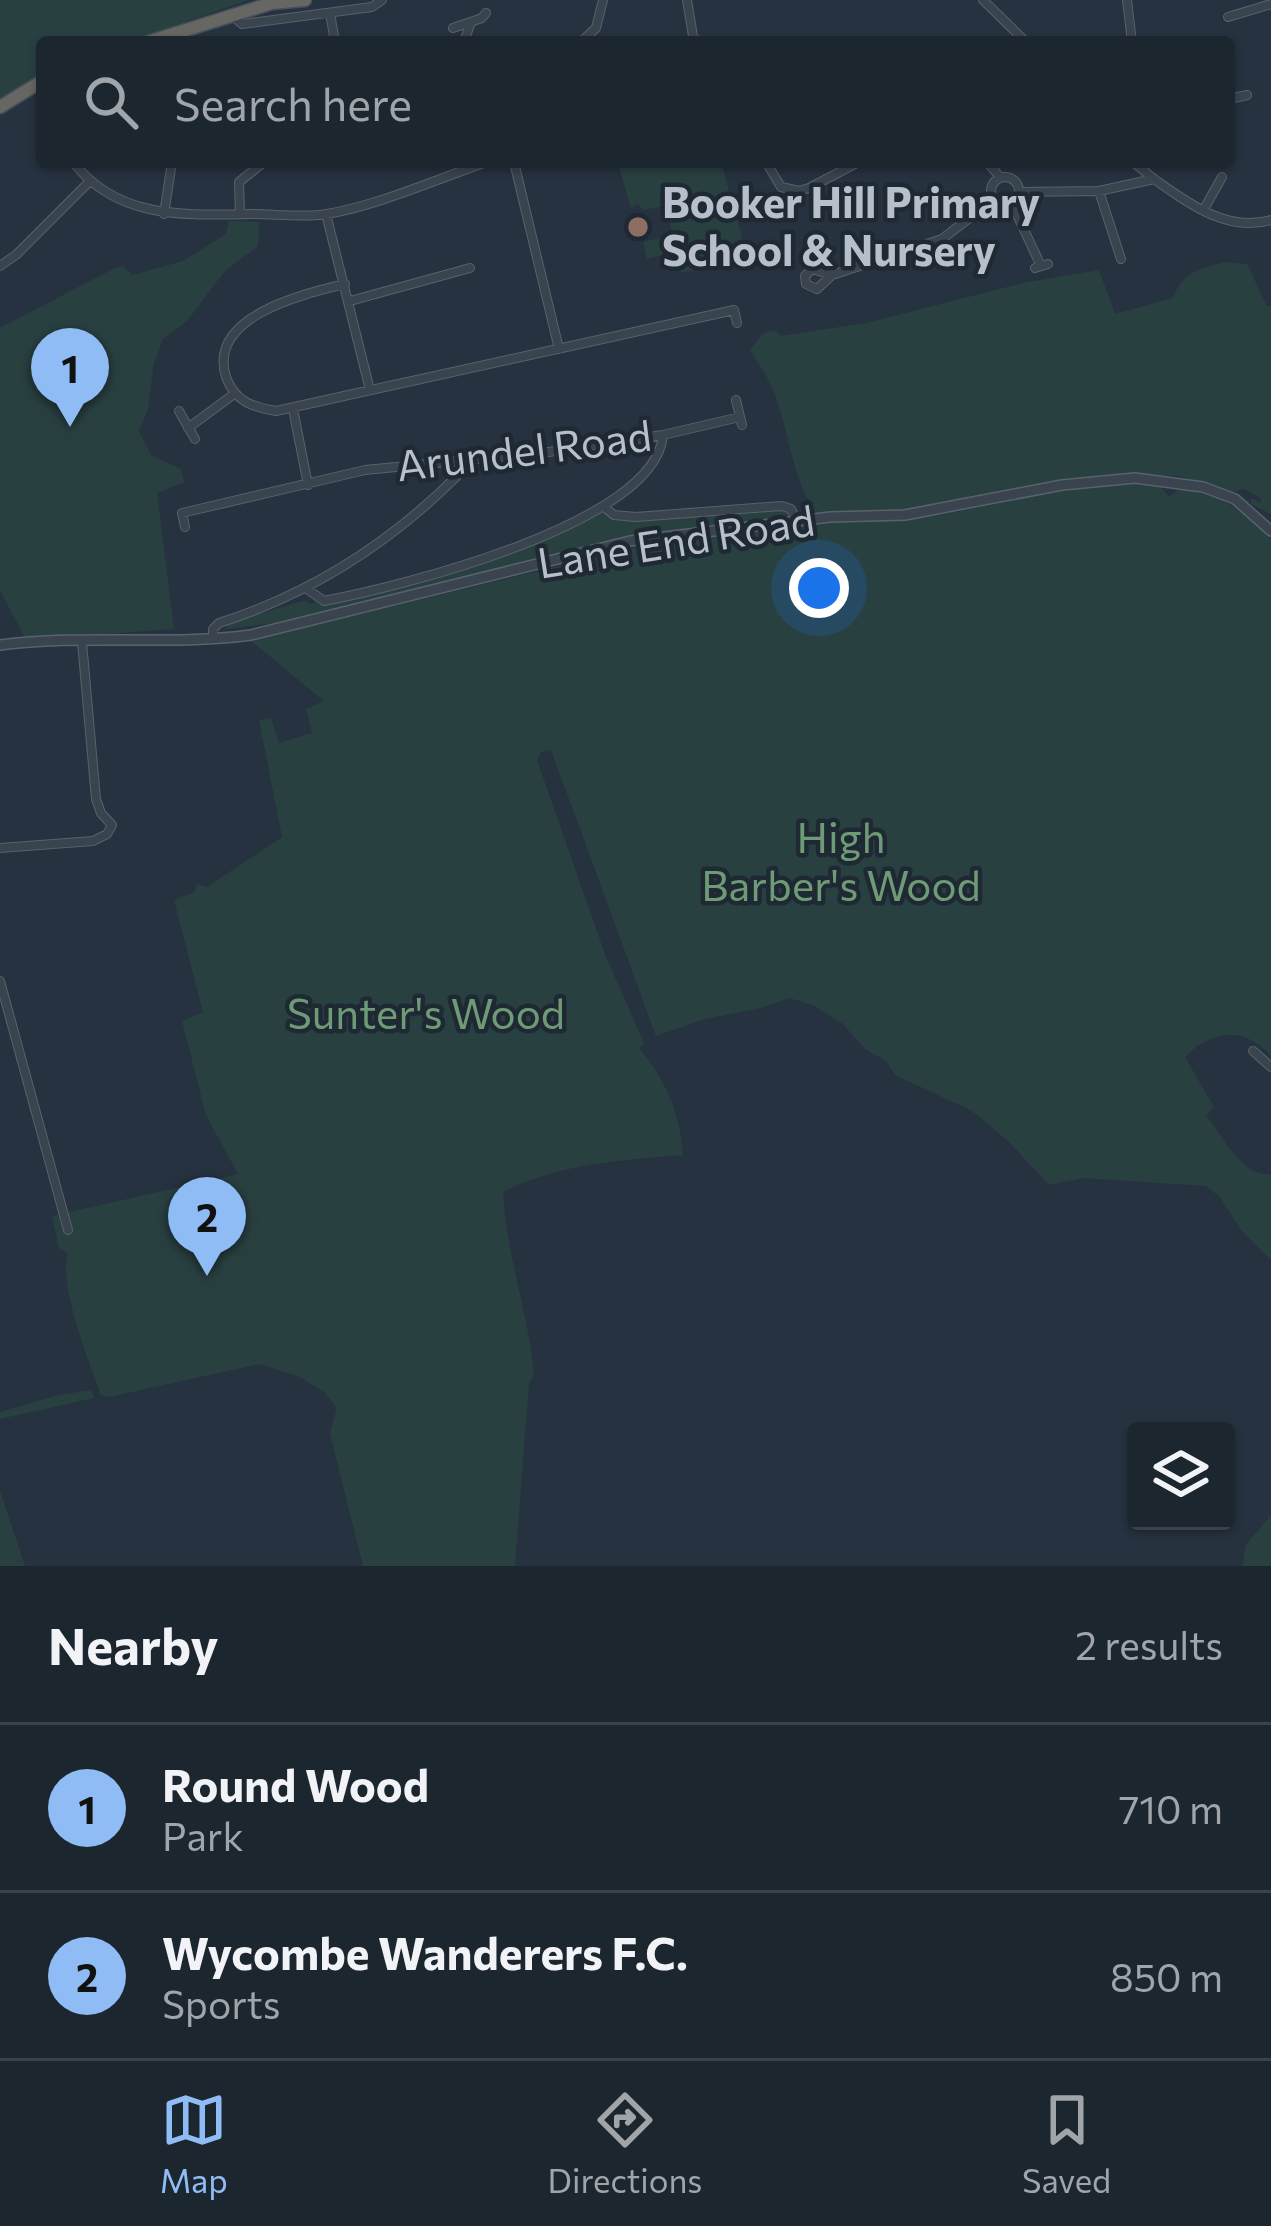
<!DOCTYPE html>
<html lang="en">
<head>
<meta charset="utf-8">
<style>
	:root { --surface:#1c262f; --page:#252e37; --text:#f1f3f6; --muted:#a0a5aa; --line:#3a434b; --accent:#90bcf5 }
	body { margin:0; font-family:Commissioner,sans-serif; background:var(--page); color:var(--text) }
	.controls { position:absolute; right:36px; bottom:36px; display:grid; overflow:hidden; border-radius:12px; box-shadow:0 3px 9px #0004 }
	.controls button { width:108px; height:108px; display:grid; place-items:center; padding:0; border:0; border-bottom:3px solid var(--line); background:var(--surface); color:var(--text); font:60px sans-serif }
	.you { position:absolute; left:819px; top:588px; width:42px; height:42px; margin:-30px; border:9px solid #fff; border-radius:50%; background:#1a73e8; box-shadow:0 0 0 18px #1a73e833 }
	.badge { display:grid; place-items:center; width:78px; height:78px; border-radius:50%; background:var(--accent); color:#111; font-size:39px; font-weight:700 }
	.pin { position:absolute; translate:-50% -99px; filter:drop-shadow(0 3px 6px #0008) }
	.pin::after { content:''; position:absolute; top:63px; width:42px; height:36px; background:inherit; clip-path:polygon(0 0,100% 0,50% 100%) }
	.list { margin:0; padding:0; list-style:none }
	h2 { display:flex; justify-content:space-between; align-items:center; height:156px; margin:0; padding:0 48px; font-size:51px }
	h2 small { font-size:39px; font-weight:400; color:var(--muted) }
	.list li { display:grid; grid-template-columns:78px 1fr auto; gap:36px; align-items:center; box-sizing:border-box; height:168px; padding:0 48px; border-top:3px solid var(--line) }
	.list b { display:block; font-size:45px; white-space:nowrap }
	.list p { margin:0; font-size:39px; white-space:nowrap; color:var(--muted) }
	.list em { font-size:39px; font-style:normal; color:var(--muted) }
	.icon { flex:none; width:66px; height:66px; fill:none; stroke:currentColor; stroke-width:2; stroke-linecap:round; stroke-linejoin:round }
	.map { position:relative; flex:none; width:1271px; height:1566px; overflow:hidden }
	.search { position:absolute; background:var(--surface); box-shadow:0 3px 9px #0004; left:36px; right:36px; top:36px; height:132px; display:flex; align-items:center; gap:30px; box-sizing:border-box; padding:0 42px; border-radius:12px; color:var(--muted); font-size:45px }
	.sheet { height:492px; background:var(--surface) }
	nav { display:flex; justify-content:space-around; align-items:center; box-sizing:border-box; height:168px; border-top:3px solid var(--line); background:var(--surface); font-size:33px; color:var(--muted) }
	nav a { display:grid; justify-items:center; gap:6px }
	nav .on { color:var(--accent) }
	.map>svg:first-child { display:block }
	.green { fill:#294041 }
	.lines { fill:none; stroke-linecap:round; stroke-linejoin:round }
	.minor-casing { stroke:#58626d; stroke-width:10 }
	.tertiary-casing { stroke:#58626d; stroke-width:12 }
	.trunk-casing { stroke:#454f5a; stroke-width:15 }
	.minor { stroke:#3a444f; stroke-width:8 }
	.tertiary { stroke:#3a444f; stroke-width:9 }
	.trunk { stroke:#666663; stroke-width:12 }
	.education-dot { fill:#8d6e63; stroke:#1f2934; stroke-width:4.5 }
	.labels { text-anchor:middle; stroke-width:9; stroke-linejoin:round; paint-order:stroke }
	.poi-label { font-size:42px; font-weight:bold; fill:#b6bfca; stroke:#1f2934; text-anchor:start }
	.street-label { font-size:42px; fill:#b6bfca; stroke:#1f2934 }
	.park-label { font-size:42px; fill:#6e9a76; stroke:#1f2934 }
</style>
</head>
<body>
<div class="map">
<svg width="1271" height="1566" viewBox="0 0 1271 1566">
	<rect width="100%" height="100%" fill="#26323f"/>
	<path class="green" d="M0,0h248l-120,42h-86v34l-42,24z
		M625,162h96l27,97 -67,14 -5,-21 -29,7 -4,-17 30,-7 -7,-29 -24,4 -4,-6 -7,4 -13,-44z
		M229,221l30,1 -1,24 -33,25 -38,50 -24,18 -9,24 -6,46 -9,22 12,24 30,14 3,13 -27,11 17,136 -148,11 -26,-50v-262l111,-58 12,-4 10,9 50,-14 43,-27z
		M1225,262l22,2 20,42h4v208l-20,-10v-6l10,5v-5l-17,-9 -11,3 -54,-16 -45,-1 -203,34 -114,5c-28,-38 -27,-89 -47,-131 -6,-12 -14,-21 -20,-34l14,-16 10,-3 7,6 85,-13 157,-40 76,-13 16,44 58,-16c9,-25 28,-31 52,-36z
		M1157,483l12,14 13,-10c42,13 60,18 89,52v517c-26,-30 -59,-27 -86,1l29,50 -8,8c16,20 36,63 65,59v86l-30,-30 -21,-33 -14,-11 -123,-8 -34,7 -40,-43 -37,-31 -77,-36 -9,-14 -21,-12 -22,-25 -30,-19 -24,-7 -28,10 -56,11 -49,17 -105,-286 -10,2 -4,8 69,197 38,86 -5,5c27,33 41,64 44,107 -60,5 -126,9 -180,37 3,63 26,121 31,184l-5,7 -14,183h-152l-33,-133 7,-25 -13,-16 -26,-16 -39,-12 -150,33 -8,-2c-11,-30 -44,-114 -33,-141l-9,-6 -7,-32 186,-42 -32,-59 -24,-94 21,-9 -29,-112 21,-8 2,-8 10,3 75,-50 -23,-117 12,-2 8,25 33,-10 -6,-24 18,-8 -74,-61 5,-1 -2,-3 54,-9 331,-80 203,-28 44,1 62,-6 137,-29z
		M759,508l28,2 1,5 -164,24 -310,79 -87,11 -1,-5 80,-24 3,4 109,-22 177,-69z
		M91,1390l3,8 -94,21v-7l58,-17z
		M0,1491l25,75h-25z
		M1271,1515v51h-28l2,-20z"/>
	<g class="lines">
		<g class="minor-casing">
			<path id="minor" d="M687,0l7,42
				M983,0l43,42
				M1127,0l5,42
				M330,13l5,29
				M234,17l8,7 130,-17 10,-7
				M1228,17l43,-13
				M453,28l29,-10 4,-5
				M694,40l14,2
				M464,42l7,-20
				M581,42l15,-14 7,-28
				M833,42h18
				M1229,99l18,-4
				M73,162c45,58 113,53 179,52 24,0 52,4 75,0 52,-9 110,-35 160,-52
				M514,162l45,187
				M766,162l15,25 18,4 10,-3 46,-24
				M987,162l13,15
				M1133,162l21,17
				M991 191a14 14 0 1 1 28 0a14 14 0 1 1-28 0Z
				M1099,191l22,68
				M1019,192l80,-1 55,-12c34,24 73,54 117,41
				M1012,204l29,62
				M1204,209l18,-32
				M164,214l8,-52
				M240,214l-1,-32 25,-20
				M326,214l44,176
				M0,266l16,-11 73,-73
				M1035,268l13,-4
				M832,275l-20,-6 -7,7 1,8 11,5 15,-14 110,-36 51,-39
				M345,284c-41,10 -138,32 -119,93 9,25 27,30 50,34l458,-101 3,13
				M350,301l120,-33
				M736,400l6,25
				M293,409l15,76
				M179,411l16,28
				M188,428l46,-34
				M604,507l10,8 22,2 146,-11 9,3 6,13
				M185,527l-3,-14 183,-43 177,-17 121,-18 77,-18
				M307,589l17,12c74,-14 332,-77 339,-166
				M213,639v-10l6,-6c94,-30 173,-81 242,-151l1,-10
				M0,848l93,-7 14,-7 5,-9 -11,-12 -5,-14 -14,-157
				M0,981l68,249
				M1253,1051l18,16"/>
		</g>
		<g class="tertiary-casing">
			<path id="tertiary" d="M0,645c83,-11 169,1 251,-10l379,-94 200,-24 75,-2 157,-30 73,-7 68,9 32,12 36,32"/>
		</g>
		<g class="trunk-casing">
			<path id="trunk" d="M148,42l124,-39 33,-3
				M0,107l42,-26"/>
		</g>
		<use href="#minor" class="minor"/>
		<use href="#tertiary" class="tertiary"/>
		<use href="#trunk" class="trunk"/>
	</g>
	<circle class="education-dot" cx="638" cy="227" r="12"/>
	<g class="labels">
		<g class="poi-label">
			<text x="662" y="218">Booker Hill Primary<tspan x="662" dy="48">School &amp; Nursery</tspan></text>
		</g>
		<g class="street-label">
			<text transform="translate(524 451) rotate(-7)" y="15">Arundel Road</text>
			<text transform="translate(676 542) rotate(-9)" y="15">Lane End Road</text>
		</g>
		<g class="park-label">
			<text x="841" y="853">High<tspan x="841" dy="48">Barber's Wood</tspan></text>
			<text x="426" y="1029">Sunter's Wood</text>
		</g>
	</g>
</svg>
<div class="controls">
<button><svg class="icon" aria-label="layers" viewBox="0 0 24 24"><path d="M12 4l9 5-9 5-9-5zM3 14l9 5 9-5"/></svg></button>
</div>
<div class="you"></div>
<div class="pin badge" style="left:70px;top:427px">1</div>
<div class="pin badge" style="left:207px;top:1276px">2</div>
<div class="search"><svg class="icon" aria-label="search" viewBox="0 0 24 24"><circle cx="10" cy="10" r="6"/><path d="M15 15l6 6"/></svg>Search here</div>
</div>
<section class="sheet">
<h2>Nearby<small>2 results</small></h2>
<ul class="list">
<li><span class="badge">1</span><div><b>Round Wood</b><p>Park</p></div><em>710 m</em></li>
<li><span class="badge">2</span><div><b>Wycombe Wanderers F.C.</b><p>Sports</p></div><em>850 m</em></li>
</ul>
</section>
<nav>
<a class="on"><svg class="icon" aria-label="map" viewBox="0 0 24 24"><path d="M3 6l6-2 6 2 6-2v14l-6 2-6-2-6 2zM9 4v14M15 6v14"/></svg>Map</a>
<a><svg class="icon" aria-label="directions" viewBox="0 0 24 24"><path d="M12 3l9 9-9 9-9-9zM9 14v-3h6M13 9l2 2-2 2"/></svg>Directions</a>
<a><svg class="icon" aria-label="saved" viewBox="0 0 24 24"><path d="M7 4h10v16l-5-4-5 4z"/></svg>Saved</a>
</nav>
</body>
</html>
